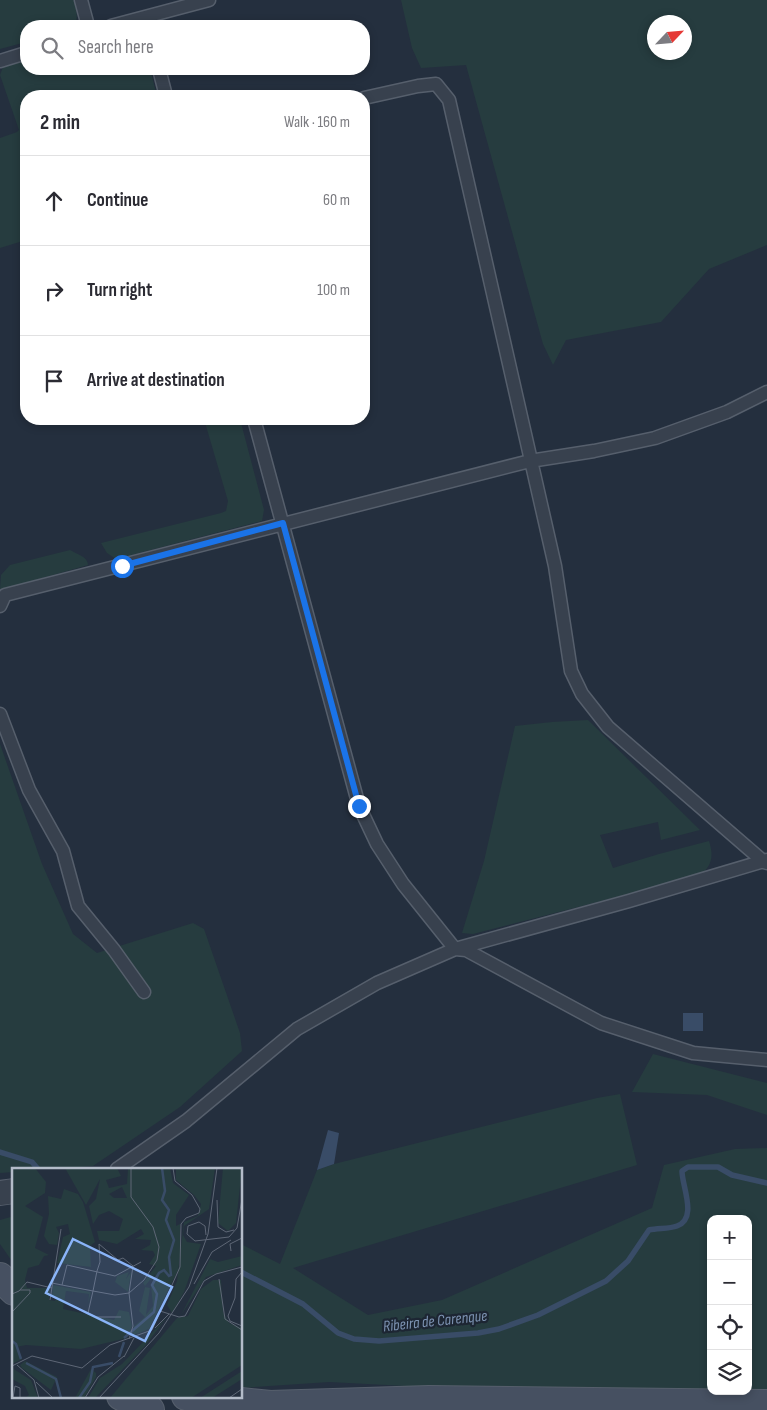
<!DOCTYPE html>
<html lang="en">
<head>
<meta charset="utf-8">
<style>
	:root { --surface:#fff; --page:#f7f7f7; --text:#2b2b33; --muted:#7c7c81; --line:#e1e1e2 }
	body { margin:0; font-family:"Sofia Sans Condensed",sans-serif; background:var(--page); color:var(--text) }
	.controls { position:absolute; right:15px; bottom:15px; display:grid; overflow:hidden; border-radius:10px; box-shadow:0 2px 8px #0003 }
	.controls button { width:45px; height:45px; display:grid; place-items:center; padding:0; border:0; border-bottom:1px solid var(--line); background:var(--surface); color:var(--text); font:25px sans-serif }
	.compass { position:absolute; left:647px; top:15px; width:45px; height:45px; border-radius:50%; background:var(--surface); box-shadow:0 2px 8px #0003; rotate:64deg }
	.stop { position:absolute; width:15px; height:15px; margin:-11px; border:4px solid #1a73e8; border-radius:50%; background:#fff }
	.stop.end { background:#1a73e8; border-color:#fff; box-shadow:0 1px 5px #0008 }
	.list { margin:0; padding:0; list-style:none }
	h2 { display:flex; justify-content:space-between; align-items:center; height:65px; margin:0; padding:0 20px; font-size:21px }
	h2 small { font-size:16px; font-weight:400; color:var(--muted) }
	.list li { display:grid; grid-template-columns:32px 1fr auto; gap:15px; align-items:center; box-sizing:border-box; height:90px; padding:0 20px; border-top:1px solid var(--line) }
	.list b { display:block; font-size:19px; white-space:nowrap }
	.list em { font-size:16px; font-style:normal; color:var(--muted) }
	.icon { flex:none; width:28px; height:28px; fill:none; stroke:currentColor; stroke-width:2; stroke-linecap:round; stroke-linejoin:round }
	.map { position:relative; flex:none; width:767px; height:1410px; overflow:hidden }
	.search { position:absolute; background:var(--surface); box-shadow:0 2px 8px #0003; left:20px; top:20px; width:350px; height:55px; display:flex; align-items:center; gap:12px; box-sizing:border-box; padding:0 18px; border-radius:20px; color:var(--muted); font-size:19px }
	.panel { position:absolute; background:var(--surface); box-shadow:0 2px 8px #0003; left:20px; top:90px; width:350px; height:335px; border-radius:20px }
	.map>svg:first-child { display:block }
	.green { fill:#263c3f; fill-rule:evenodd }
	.water { fill:#394c67 }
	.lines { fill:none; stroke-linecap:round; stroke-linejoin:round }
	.stream { stroke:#394c67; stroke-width:5.5 }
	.lane-casing { stroke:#565f6c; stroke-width:15 }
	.street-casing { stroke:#565f6c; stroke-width:26 }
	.secondary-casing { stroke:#565f6c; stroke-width:30 }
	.lane { stroke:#38414e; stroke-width:12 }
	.street { stroke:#38414e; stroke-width:24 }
	.secondary { stroke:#465061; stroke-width:28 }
	.route { stroke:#1a73e8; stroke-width:6 }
	.labels { text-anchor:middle; stroke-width:4.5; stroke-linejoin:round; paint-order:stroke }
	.water-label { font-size:16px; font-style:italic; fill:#7c92b1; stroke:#1d2633 }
	.inset-river { fill:none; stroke:#394c67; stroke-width:2.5 }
	.inset-road { fill:none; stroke:#5e6776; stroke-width:1 }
	.view { fill:#8ab4f8; fill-opacity:0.15; stroke:#8ab4f8; stroke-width:2.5 }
	.inset-edge { fill:none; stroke:#b4bcc9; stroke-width:2.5 }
</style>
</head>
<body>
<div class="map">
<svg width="767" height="1410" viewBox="0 0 767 1410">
	<rect width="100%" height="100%" fill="#242f3e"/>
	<path class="green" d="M0,0h74c2,8 5,19 0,26h-48v16l-26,7z
		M401,0h366v245l-58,24 -48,53 -95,18 -13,25 -10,-21 -77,-279 -45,3 -9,-20zM654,22h30v30h-30z
		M26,60v9h124l7,27h-131v144l-26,8v-110l17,-6 2,-2 -19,-55 3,-8z
		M204,419h36l24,91 -2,11 -146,38 -9,-6 -6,-10 120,-30 5,-2 2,-10z
		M70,550c7,4 18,7 18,15l-66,19 -17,8 -5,-3 1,-14 9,-10z
		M588,720l112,110 -39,10 -3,-18 -58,13 13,33 46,-14 50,-13c5,16 3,25 -10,35l-226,58 -11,-1 22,-72 31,-135 37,-4z
		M0,744l42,120 31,70 24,19 96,-30 11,6 36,104 2,18 -62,56 -87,59 -37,3h-42v3l-14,1z
		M653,1054l114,29v32l-60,-20 -75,-3z
		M620,1094l17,71 -344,103 75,47 74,-15 210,-92 12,-43 71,-16 32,-1v241h-19v-170h-37v170l-267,-1 -115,-6 -88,6v-144l39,20 37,-94 17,-6 263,-66z
		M14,1216v48l-14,-20v-24z"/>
	<path class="water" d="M683,1013h20v18h-20z
		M328,1130l11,3 -5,31 -17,6z"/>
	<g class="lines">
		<path class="stream" d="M0,1152l32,10 6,7
			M241,1272l62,32 35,29 16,6 25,2 99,-8 21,-4 39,-14 68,-34 22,-20 21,-31c9,-2 20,-1 28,-4 21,-8 5,-39 5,-55l6,-4h30l14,8 35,8"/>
		<g class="lane-casing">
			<path id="lane" d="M81,0l7,26
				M111,26l98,-26
				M0,61l26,-8
				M159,69l7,27
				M364,98l54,-12 18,-2 13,16 106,466 16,105 11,23 26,33 156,135 3,1
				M254,419l105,387 18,38 26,40 52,65 174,-48 138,-41
				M0,606l5,-11 525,-134 64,-10 61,-13 72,-26 40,-20
				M0,714l29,76 34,61 15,55 36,44 30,42
				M117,1169l69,-48 111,-92 80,-46 78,-34 11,1 135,73 92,30 74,7"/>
		</g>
		<g class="street-casing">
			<path id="street" d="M0,1193l14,-2"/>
		</g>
		<g class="secondary-casing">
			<path id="secondary" d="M0,1277l14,14
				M121,1396l29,14
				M186,1396l84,9 159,-5 338,4"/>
		</g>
		<use href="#lane" class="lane"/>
		<use href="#street" class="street"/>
		<use href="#secondary" class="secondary"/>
	</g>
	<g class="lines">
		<path class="route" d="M122,566l161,-43 76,283"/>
	</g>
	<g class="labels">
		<g class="water-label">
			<text transform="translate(435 1320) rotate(-6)" y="6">Ribeira de Carenque</text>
		</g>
	</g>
	<g transform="translate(12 1168)">
		<rect width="230" height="230" fill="#242f3e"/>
		<path d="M0,0h23l11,14 -1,11 -20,13 18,11 -8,31 14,7 -5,1 -5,9 -11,3 -3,12 2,8h23l-1,12 6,1 1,-5h-4l1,-11 38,7 -3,12 1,-10 -23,-3 -3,18 51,11 5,-10 10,2 3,14 -5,12 -46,11 -55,-4 -10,2 6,12 -10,5zM53,0h52l4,8 -15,4 3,8 18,-4 1,-16h42l3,15 16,12 -13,20v11l4,-2v42l-31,63 -17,7 2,-10 11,-9 -6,-6 6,-24 5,1 -4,27 7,-9 -2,-20 4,-12 -10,12 -2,-3 13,-17 -7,-2 6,-9 -2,-4 -12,-1 9,-5 1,-5 -16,-1 9,-5 -3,-5 -24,15 -18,-4 -2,-9h22l4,-12 -14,-8 -10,4 -6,9 -4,-18 7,-7 4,-20 -14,26zM110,19l5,11h-13l-5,-4zM164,0h39l-6,41 -25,17 -1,9 4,7 14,2 -17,48 -12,21 -5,-8 10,-24 7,-59 14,-6 3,-12 -7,-9 -18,-15zM211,0h19l-6,55 -8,8 -10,-8zM52,21l14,5 5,8 12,40 -5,4 1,21 -34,-4 6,-26 7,-3 -2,-10 -12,3 3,6 -2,12 -8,-1 -5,-8 5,-22 -1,-18 13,3zM230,88v9l-36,12 -25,38 29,-56 8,3zM117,104l-3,7 5,-7 -3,20 -13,-10 2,-6zM201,112h8l2,32 6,11 13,5v37l-51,33h-81l67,-80 11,-2 13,-27zM155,149l-22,29 -50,52h-7l12,-20 22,-14zM13,193l32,16 -6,13 -29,-22 -2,-3zM0,200l19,12 7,18h-13l4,-3 -4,-9 -13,-7zM79,201l5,4v4l-12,21h-9zM230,203v8l-30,19h-12z" fill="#263c3f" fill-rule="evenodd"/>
		<path class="inset-river" d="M112,170l30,-26 3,-18 -5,-9 7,-12 5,-3 5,6 2,-1 -2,-18 5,-17 -8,-20 3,-10 -7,-10 3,-9 -3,-23M0,173l4,3 5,15M107,189l5,-15M14,195l30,16 5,19M67,230l11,-16 3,-15 20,-4"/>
		<path class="inset-road" d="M205,32l1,27 8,5 8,-2M194,67l-1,-9 -6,-4 -11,4 -1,8 8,7 34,-4 8,-9 5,-29M219,83l-1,-7 12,-6M230,104l-6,7 -1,19 -7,18 2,5 12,5M207,111l6,40 17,11M40,115l10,2 31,6 22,4 14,-2 4,-27 -10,-8 -5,2 -19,-16 1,18 -3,9 -4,20 -5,22 8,4h25M182,116l18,-32 19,-12M50,117l5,-20 48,11 26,-14M0,126l7,-3 8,-9 25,6M38,132l11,-71M148,143l19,6 6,-1 19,-35 12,-7 26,-7M0,144l18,-19v-3h-10M143,160l14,-14M117,171l4,-13 -4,-33 15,-13 13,-20 2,-13 -6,-20 -22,-30v-29M112,189l10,-19M5,197l17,15 5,18M0,198l20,-10 50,12 28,-23 42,-15 28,-63 1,-43 5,-6 13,-5 1,-4 -8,-14 -17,-14 -2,-13M24,214l17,16M1,230l2,-12 5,2v10M73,230l13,-21 26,-21M87,230l60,-65 30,-46 19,-53 9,-66M217,230l13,-9"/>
		<path class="view" d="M61,71l99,48 -27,54 -99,-48z"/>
		<rect width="230" height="230" class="inset-edge"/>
	</g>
</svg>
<div class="controls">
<button>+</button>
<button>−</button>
<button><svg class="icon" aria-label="locate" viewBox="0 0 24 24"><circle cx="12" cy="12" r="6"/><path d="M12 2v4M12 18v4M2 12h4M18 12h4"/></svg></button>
<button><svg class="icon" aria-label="layers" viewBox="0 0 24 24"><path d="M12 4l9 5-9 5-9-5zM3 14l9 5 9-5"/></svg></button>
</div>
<svg class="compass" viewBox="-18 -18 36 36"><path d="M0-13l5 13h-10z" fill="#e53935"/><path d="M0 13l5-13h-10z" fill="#7c7c81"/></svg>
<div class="stop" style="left:122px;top:566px"></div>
<div class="stop end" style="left:359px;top:806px"></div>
<div class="search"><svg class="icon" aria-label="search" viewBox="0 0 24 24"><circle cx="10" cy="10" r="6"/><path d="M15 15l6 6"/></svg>Search here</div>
<section class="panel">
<h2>2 min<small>Walk · 160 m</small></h2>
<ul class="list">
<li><svg class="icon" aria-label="ahead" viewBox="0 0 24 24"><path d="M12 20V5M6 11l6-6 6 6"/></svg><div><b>Continue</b></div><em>60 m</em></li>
<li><svg class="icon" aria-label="right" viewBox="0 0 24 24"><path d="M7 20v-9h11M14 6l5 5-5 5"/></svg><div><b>Turn right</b></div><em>100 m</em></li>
<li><svg class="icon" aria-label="arrive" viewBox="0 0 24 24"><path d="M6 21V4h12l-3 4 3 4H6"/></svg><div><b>Arrive at destination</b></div></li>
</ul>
</section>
</div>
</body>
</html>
